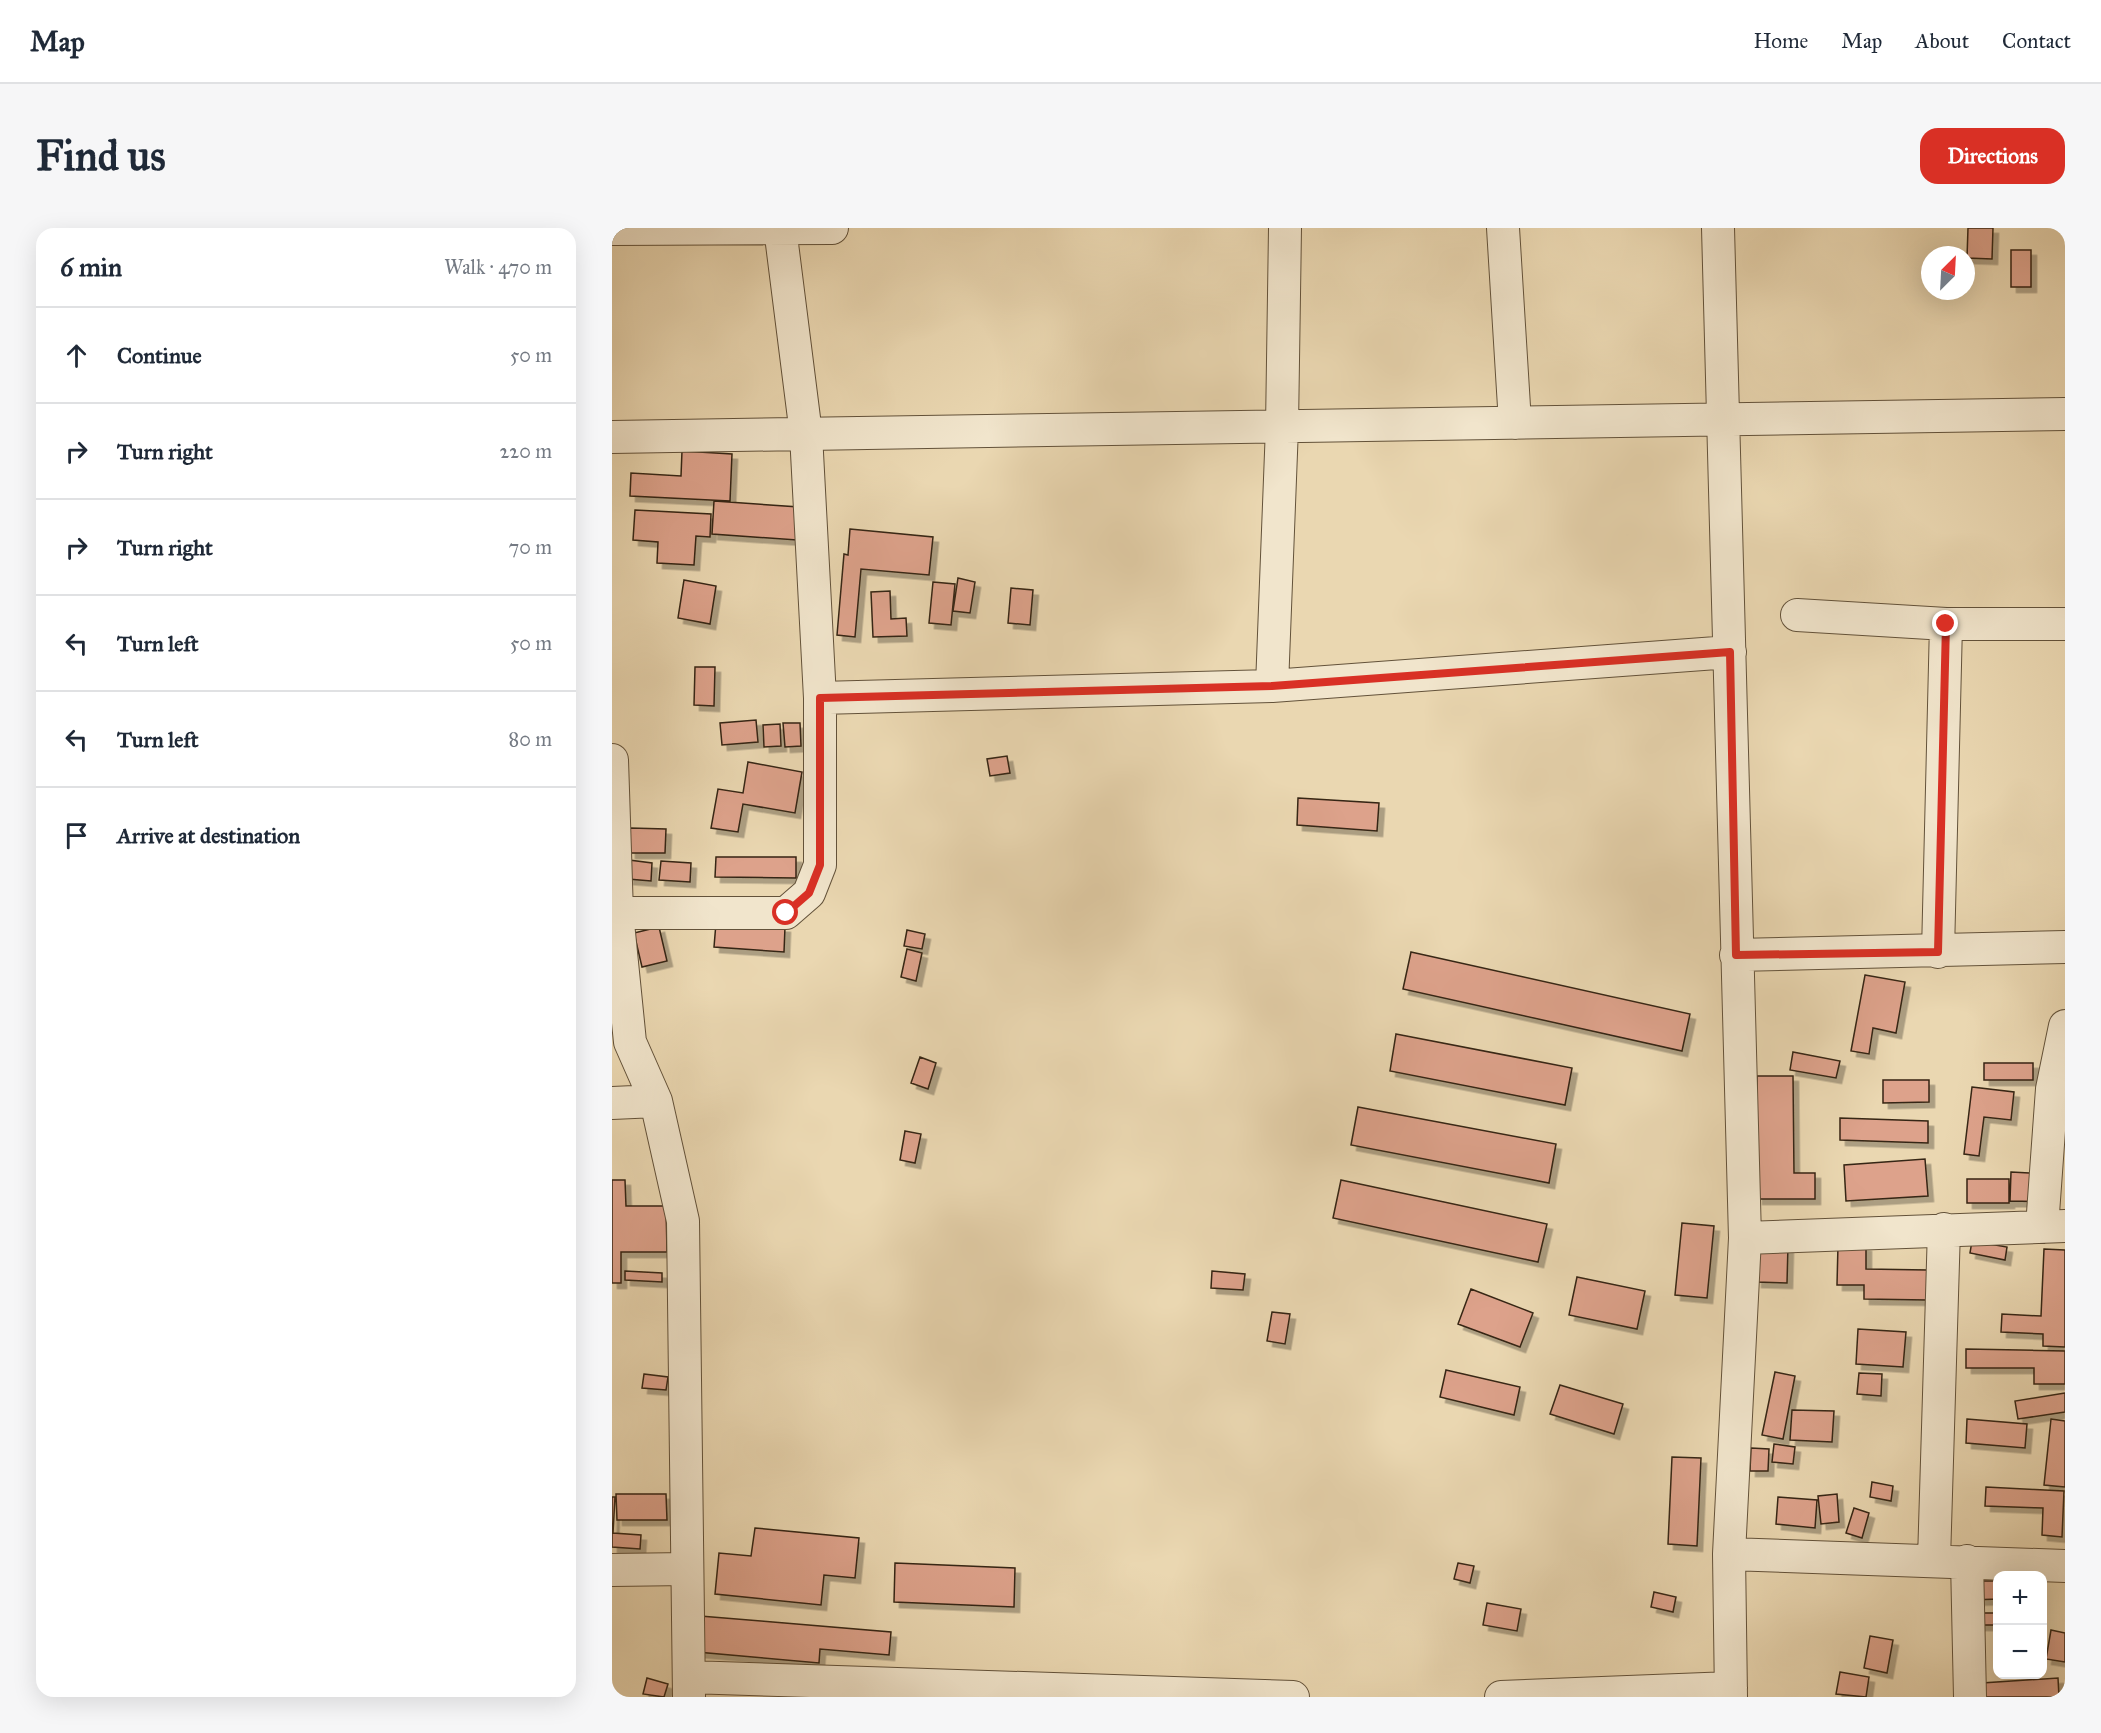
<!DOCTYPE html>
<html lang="en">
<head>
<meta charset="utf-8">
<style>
	:root { --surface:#fff; --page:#f6f6f7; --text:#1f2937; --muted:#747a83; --line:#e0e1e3; --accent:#d93025 }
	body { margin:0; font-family:"IM FELL Great Primer",serif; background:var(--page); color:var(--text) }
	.controls { position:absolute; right:18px; bottom:18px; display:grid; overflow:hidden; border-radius:12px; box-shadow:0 6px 24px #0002 }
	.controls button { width:54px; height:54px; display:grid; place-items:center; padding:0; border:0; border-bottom:2px solid var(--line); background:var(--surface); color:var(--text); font:30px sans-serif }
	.compass { position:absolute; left:1309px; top:18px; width:54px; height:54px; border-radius:50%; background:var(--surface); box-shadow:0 6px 24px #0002; rotate:24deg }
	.stop { position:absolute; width:18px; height:18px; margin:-14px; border:4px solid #d93025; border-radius:50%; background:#fff }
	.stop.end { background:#d93025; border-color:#fff; box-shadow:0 2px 6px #0008 }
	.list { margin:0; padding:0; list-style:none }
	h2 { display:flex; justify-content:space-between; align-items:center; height:78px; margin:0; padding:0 24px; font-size:26px }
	h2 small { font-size:20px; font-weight:400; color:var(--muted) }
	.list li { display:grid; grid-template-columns:39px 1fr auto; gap:18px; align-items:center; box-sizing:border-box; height:96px; padding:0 24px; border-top:2px solid var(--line) }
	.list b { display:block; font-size:22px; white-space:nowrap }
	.list em { font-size:20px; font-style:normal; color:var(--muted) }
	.icon { flex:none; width:33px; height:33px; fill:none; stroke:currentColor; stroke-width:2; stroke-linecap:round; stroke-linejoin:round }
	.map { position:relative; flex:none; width:1453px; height:1469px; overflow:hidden; border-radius:18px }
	header { display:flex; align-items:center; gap:36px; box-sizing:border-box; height:84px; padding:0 30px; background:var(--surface); border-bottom:2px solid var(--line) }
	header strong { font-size:28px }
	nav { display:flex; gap:33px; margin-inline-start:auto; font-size:21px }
	.intro { display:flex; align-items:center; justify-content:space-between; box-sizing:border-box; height:144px; padding:0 36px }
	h1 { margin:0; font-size:42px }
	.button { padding:15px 27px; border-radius:18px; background:var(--accent); color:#fff; font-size:21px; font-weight:700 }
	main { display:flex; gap:36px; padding:0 36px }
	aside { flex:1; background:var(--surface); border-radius:18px; box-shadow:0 6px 24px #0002 }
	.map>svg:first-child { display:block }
	.building { fill:#dda28b; stroke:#362513; stroke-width:1.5; filter:url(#shadow) }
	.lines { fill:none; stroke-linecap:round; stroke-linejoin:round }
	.minor-casing { stroke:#63523a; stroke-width:34 }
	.minor { stroke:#f1e5cc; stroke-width:32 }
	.route { stroke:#d93025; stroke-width:8 }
</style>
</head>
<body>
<header>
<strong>Map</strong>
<nav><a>Home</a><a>Map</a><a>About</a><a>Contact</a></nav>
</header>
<div class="intro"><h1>Find us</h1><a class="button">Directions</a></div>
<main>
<aside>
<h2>6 min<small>Walk · 470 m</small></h2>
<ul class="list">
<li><svg class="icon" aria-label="ahead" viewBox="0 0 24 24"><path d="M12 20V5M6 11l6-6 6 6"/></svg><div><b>Continue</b></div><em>50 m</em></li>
<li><svg class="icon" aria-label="right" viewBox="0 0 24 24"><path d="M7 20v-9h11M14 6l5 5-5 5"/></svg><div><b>Turn right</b></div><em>220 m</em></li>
<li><svg class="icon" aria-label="right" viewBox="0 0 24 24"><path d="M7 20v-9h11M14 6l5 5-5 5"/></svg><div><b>Turn right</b></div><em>70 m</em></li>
<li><svg class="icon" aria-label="left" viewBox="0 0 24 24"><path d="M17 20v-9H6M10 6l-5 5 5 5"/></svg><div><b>Turn left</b></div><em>50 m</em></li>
<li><svg class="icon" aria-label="left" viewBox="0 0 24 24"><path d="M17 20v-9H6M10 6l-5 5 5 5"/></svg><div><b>Turn left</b></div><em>80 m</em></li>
<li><svg class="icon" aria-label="arrive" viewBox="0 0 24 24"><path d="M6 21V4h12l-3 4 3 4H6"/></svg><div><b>Arrive at destination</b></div></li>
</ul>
</aside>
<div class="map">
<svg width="1453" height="1469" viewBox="0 0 1453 1469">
	<defs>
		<filter id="shadow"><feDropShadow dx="5.5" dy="5.5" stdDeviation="0" flood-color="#0004"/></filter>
	</defs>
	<rect width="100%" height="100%" fill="#ead7b1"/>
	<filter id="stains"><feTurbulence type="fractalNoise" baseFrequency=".00333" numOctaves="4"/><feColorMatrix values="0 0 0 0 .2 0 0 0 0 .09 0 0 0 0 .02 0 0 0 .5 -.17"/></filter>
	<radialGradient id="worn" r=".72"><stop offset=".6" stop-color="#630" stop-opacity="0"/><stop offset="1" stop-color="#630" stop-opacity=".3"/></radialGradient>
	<path class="building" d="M1356,0h25l-1,31 -25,-1z
		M1399,22h20v37h-20z
		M70,223l50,3 -2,47 -100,-5 1,-23 50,3z
		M102,273l85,6 -2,33 -85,-6z
		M23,282l76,4 -1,23 -14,-1 -2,29 -37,-2 1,-21 -25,-2z
		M238,301l83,8 -4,38 -68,-6 -6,68 -18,-2 7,-81 4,1z
		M346,350l17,4 -5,31 -17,-2z
		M72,352l32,6 -6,38 -32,-6z
		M321,354l22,2 -4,41 -22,-2z
		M399,360l22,2 -3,35 -22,-2z
		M278,363l1,28 15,-1 1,18 -34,1 -2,-45z
		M83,439h20l-1,39 -20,-1z
		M144,492l2,22 -36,3 -2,-22z
		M171,495h17l1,23 -16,1z
		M168,496l1,22 -17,1 -1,-22z
		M395,528l3,17 -20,3 -3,-17z
		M136,534l54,10 -7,41 -52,-9 -5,28 -27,-4 7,-39 25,4z
		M686,570l81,5 -2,28 -80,-6z
		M18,600l36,1 -1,24h-35z
		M104,629h80v21l-81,-1z
		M17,632l23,3 -1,18 -23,-2z
		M49,633l30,2 -1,19 -31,-2z
		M104,695l69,4 -1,25 -70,-5z
		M47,699l8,34 -25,6 -8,-34z
		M295,702l18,4 -3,15 -18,-3z
		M295,721l15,4 -6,28 -15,-4z
		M799,724l279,62 -8,37 -279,-62z
		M1253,747l40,7 -9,51 -23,-5 -4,26 -18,-3z
		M784,806l176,34 -7,37 -175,-34z
		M1181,824l47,9 -4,17 -46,-8z
		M308,829l16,6 -8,26 -17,-6z
		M1372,835h49v17h-49z
		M1145,848h36l1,97h21v26h-58z
		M1271,852h46v22l-46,1z
		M1360,859l42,5 -3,28 -27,-3 -5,39 -15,-2z
		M746,879l198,37 -7,39 -198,-38z
		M1228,890l88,3v22l-88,-3z
		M293,903l16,3 -6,29 -15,-3z
		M1313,931l3,37 -82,5 -2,-36z
		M1399,944l40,2 -1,28 -40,-1z
		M1355,951h42v24h-42z
		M0,952h13l1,26h40l1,46h-46v31h-9z
		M729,952l206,44 -9,38 -205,-44z
		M1070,995l32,3 -7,72 -32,-3z
		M1360,1013l35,6 -2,13 -35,-7z
		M1145,1016l31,1 -1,38 -31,-1z
		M1226,1017l28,1v23l61,1v30l-63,-1v-14h-27z
		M1432,1021l21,1v97l-22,-1v-12l-42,-2 1,-18 39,2z
		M13,1043l37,2v9l-37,-2z
		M600,1043l33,3 -2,16 -32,-2z
		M965,1049l68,14 -8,38 -68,-14z
		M859,1061l62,24 -13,34 -62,-23z
		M660,1084l18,2 -5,30 -18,-3z
		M1246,1101l48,3 -3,35 -47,-3z
		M1354,1121l99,2v33h-31v-16h-68z
		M834,1142l74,17 -6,28 -74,-18z
		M1163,1144l20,4 -12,63 -21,-4z
		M1247,1145l23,1 -1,22 -24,-2z
		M32,1146l24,3 -2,13 -24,-2z
		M948,1157l63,19 -9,30 -64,-20z
		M1453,1165v19l-47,7 -3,-18z
		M1180,1182l42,1 -2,31 -42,-2z
		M1355,1191l60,5 -2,24 -59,-5z
		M1439,1191l14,2v66l-21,-2z
		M1162,1216l21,3 -2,17 -21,-2z
		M1139,1220l18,1 -1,22h-18z
		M1060,1229l29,1 -4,88 -29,-2z
		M1260,1254l21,4 -2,15 -21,-4z
		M1374,1259l78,4 -2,46 -20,-2 1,-27 -58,-2z
		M4,1266h50l1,26h-50z
		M1225,1266l2,28 -18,2 -3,-28z
		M0,1269h3l-2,36 28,2 -1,14 -28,-2z
		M1166,1269l39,3 -2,28 -39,-4z
		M1242,1280l15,5 -7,25 -16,-5z
		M143,1300l104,10 -4,40 -31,-3 -3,30 -106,-11 4,-41 32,3z
		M283,1335l120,5 -1,39 -120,-5z
		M846,1335l16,3 -4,17 -16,-4z
		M1359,1353h27v18l-27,1z
		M1042,1364l22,5 -3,15 -22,-5z
		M875,1375l34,6 -4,22 -34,-6z
		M1361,1385h25v12h-25z
		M88,1388l191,16 -2,23 -69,-6 -1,14 -122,-11z
		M1439,1402l14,3v29l-19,-3z
		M1258,1408l23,4 -6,33 -23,-5z
		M1228,1444l29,5 -3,20 -30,-3z
		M35,1450l21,6 -4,13 -21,-3z
		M1446,1450l1,19h-76l-1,-14z"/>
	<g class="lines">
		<g class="minor-casing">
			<path id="minor" d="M891,0l12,195
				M1106,0l27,1010 -16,316 2,143
				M0,1l220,-1
				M0,209l1453,-23
				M1185,387l149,9h119
				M660,458l10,-259 3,-199
				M208,470l452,-12 458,-34
				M0,532l5,153 13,129 26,59 27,120 6,476
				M0,685h174l23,-20 11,-28v-167l-14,-264 -26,-206
				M1326,724l8,-328
				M1124,727l329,-8
				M0,875l44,-2
				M1430,999l10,-138 13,-63
				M1133,1010l320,-12
				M1117,1326l336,12
				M1322,1332l10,-331
				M1355,1333l3,136
				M0,1342l75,-1
				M77,1449l604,20
				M889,1469l230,-9"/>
		</g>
		<use href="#minor" class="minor"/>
	</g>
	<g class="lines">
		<path class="route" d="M174,685l23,-20 11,-28v-167l452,-12 458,-34 6,303 202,-3 8,-328"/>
	</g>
	<rect width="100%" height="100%" filter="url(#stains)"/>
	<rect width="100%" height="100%" fill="url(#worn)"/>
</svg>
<div class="controls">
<button>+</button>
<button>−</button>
</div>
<svg class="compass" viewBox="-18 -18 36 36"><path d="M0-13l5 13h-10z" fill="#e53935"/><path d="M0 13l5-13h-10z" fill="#747a83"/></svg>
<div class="stop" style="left:174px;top:685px"></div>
<div class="stop end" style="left:1334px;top:396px"></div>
</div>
</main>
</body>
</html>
